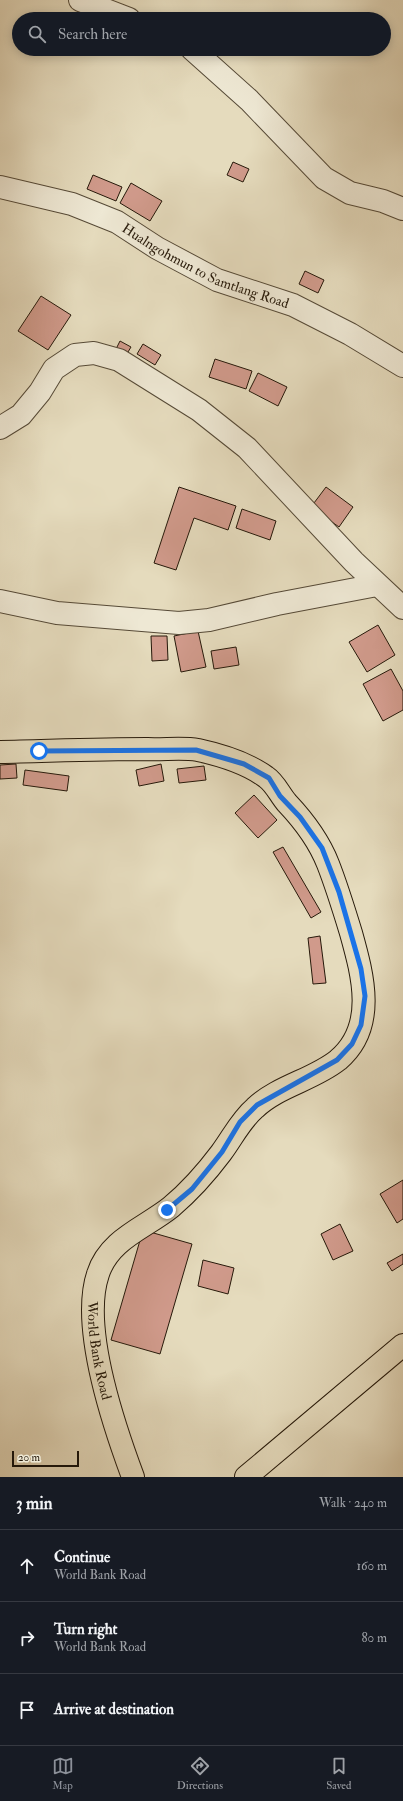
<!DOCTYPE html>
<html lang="en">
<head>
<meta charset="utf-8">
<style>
	:root { --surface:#171b24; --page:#20242c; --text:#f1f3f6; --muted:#9ea1a6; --line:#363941; --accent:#8c9099 }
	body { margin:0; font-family:"IM FELL Double Pica",serif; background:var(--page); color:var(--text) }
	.scale { position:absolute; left:12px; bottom:10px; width:67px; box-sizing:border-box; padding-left:4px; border:2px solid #26190a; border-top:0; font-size:11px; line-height:14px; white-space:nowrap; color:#26190a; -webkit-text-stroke:3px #eee8d4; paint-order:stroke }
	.stop { position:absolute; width:12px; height:12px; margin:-9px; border:3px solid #1a73e8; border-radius:50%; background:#fff }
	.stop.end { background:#1a73e8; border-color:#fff; box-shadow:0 1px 4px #0008 }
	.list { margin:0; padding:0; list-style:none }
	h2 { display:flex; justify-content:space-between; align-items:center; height:52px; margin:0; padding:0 16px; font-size:17px }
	h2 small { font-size:13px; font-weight:400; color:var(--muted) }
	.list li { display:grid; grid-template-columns:26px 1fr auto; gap:12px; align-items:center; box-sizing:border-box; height:72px; padding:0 16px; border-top:1px solid var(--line) }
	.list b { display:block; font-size:15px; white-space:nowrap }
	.list p { margin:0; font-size:13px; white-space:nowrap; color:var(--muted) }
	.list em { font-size:13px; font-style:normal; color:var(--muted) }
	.icon { flex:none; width:22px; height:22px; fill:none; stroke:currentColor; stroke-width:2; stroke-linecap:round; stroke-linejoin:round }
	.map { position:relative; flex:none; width:403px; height:1477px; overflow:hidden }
	.search { position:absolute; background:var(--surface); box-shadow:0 2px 10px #0003; left:12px; right:12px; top:12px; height:44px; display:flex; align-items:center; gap:10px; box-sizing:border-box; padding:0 14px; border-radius:22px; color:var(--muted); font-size:15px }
	.sheet { height:268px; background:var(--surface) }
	nav { display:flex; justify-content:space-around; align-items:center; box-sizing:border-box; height:56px; border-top:1px solid var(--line); background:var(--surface); font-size:11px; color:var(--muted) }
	nav a { display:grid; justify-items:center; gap:2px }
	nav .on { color:var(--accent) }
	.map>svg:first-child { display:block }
	.building { fill:#d09a8b; stroke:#26190a }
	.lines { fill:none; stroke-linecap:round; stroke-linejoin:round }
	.minor-casing { stroke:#564a37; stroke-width:24 }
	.major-casing { stroke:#26190a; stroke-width:24 }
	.minor { stroke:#eee8d4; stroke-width:22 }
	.major { stroke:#e5dbbd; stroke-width:22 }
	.route { stroke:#1a73e8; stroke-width:5 }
	.labels { text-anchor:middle; stroke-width:4; stroke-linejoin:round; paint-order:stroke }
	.street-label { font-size:14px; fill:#26190a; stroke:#eee8d4 }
</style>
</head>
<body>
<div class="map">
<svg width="403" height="1477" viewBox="0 0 403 1477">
	<rect width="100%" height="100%" fill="#e5dbbd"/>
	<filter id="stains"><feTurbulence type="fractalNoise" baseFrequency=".005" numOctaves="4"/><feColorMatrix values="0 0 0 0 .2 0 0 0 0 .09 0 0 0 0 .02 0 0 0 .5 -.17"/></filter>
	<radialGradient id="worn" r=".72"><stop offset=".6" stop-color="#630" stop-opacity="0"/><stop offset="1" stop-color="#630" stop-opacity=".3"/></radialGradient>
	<path class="building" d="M233,162l16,7 -6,13 -16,-7z
		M93,175l29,12 -6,14 -29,-12z
		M131,183l31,18 -12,20 -30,-18z
		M305,271l19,9 -6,13 -19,-9z
		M41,296l30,19 -23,35 -30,-19z
		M120,341l11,6 -6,10 -10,-6z
		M143,344l18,11 -6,10 -18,-11z
		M215,359l37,12 -6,18 -37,-12z
		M258,373l29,14 -9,19 -29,-15z
		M179,487l57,19 -8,24 -34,-12 -18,52 -22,-7z
		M326,487l27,20 -14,20 -28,-20z
		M242,509l34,12 -6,19 -34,-12z
		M378,625l17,30 -28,17 -18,-30z
		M198,631l8,36 -25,5 -7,-36z
		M151,636h16l1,24 -16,1z
		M236,647l3,18 -25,4 -3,-18z
		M391,669l12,22v19l-20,11 -20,-37z
		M16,764l1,14 -17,1v-14z
		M161,764l3,17 -25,5 -3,-16z
		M204,766l2,14 -27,3 -2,-14z
		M25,770l44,6 -2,15 -44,-6z
		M254,795l23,25 -19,18 -23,-25z
		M283,847l38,65 -10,6 -38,-66z
		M320,936l6,47 -13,1 -5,-46z
		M403,1180v39l-6,4 -17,-29z
		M340,1224l13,27 -20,9 -12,-26z
		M143,1230l49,14 -32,110 -49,-14z
		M403,1254v10l-11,7 -5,-8z
		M203,1260l31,8 -6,26 -30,-8z"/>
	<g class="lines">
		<g class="minor-casing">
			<g id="minor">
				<path d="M80,0l49,19"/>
				<path d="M192,49l57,51 75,78 26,15 33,8 20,8"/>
				<path id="s1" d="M0,187l72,17 45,18 40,26 60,32 76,25 57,29 53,32"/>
				<path d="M0,428l21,-13 19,-23 14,-23 21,-14 19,-2 25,7 80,50 48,38 107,114 49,46"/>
				<path d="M0,601l57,12 122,10 30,-3 68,-16 100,-19"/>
			</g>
		</g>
		<g class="major-casing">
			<g id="major">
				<path id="s2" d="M0,752c49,-1 98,-3 147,-3 16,1 35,-2 51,1 23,5 49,13 68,27 9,6 14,18 21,26 17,18 32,38 41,61 9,23 16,46 23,69 12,43 26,94 -13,127 -25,20 -60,26 -83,48 -15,13 -22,29 -34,45 -15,20 -31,38 -50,54 -26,21 -62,32 -73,67 -18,53 16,152 35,203"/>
				<path d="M246,1477l157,-132"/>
			</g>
		</g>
		<use href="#minor" class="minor"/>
		<use href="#major" class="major"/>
	</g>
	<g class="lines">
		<path class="route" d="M39,751l157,-1 48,14 25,14 11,18 20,21 22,31 17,44 22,77 4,27 -4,29 -9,19 -15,16 -80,45 -17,17 -18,30 -30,37 -25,21"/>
	</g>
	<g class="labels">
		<g class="street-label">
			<text dy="5" stroke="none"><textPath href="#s1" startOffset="222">Hualngohmun to Samtlang Road</textPath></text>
			<text dy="5" stroke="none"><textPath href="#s2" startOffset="993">World Bank Road</textPath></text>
		</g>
	</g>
	<rect width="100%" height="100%" filter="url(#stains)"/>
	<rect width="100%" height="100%" fill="url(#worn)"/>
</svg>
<div class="scale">20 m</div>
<div class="stop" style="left:39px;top:751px"></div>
<div class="stop end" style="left:167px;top:1210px"></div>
<div class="search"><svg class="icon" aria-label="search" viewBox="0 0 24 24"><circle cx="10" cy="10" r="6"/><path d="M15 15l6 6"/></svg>Search here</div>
</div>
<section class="sheet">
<h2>3 min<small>Walk · 240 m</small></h2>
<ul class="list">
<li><svg class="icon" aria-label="ahead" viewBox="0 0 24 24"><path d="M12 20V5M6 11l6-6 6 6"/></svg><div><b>Continue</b><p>World Bank Road</p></div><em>160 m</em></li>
<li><svg class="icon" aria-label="right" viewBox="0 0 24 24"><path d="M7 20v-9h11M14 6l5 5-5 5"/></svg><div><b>Turn right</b><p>World Bank Road</p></div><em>80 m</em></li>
<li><svg class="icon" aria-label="arrive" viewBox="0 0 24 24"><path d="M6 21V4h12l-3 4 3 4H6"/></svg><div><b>Arrive at destination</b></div></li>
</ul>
</section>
<nav>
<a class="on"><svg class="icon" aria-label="map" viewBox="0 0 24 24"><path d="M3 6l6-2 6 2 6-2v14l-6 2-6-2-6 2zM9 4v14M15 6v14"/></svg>Map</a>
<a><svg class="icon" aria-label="directions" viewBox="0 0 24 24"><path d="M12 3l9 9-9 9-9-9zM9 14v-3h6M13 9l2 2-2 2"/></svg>Directions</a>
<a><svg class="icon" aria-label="saved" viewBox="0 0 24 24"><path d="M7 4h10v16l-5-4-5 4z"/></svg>Saved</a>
</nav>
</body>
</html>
